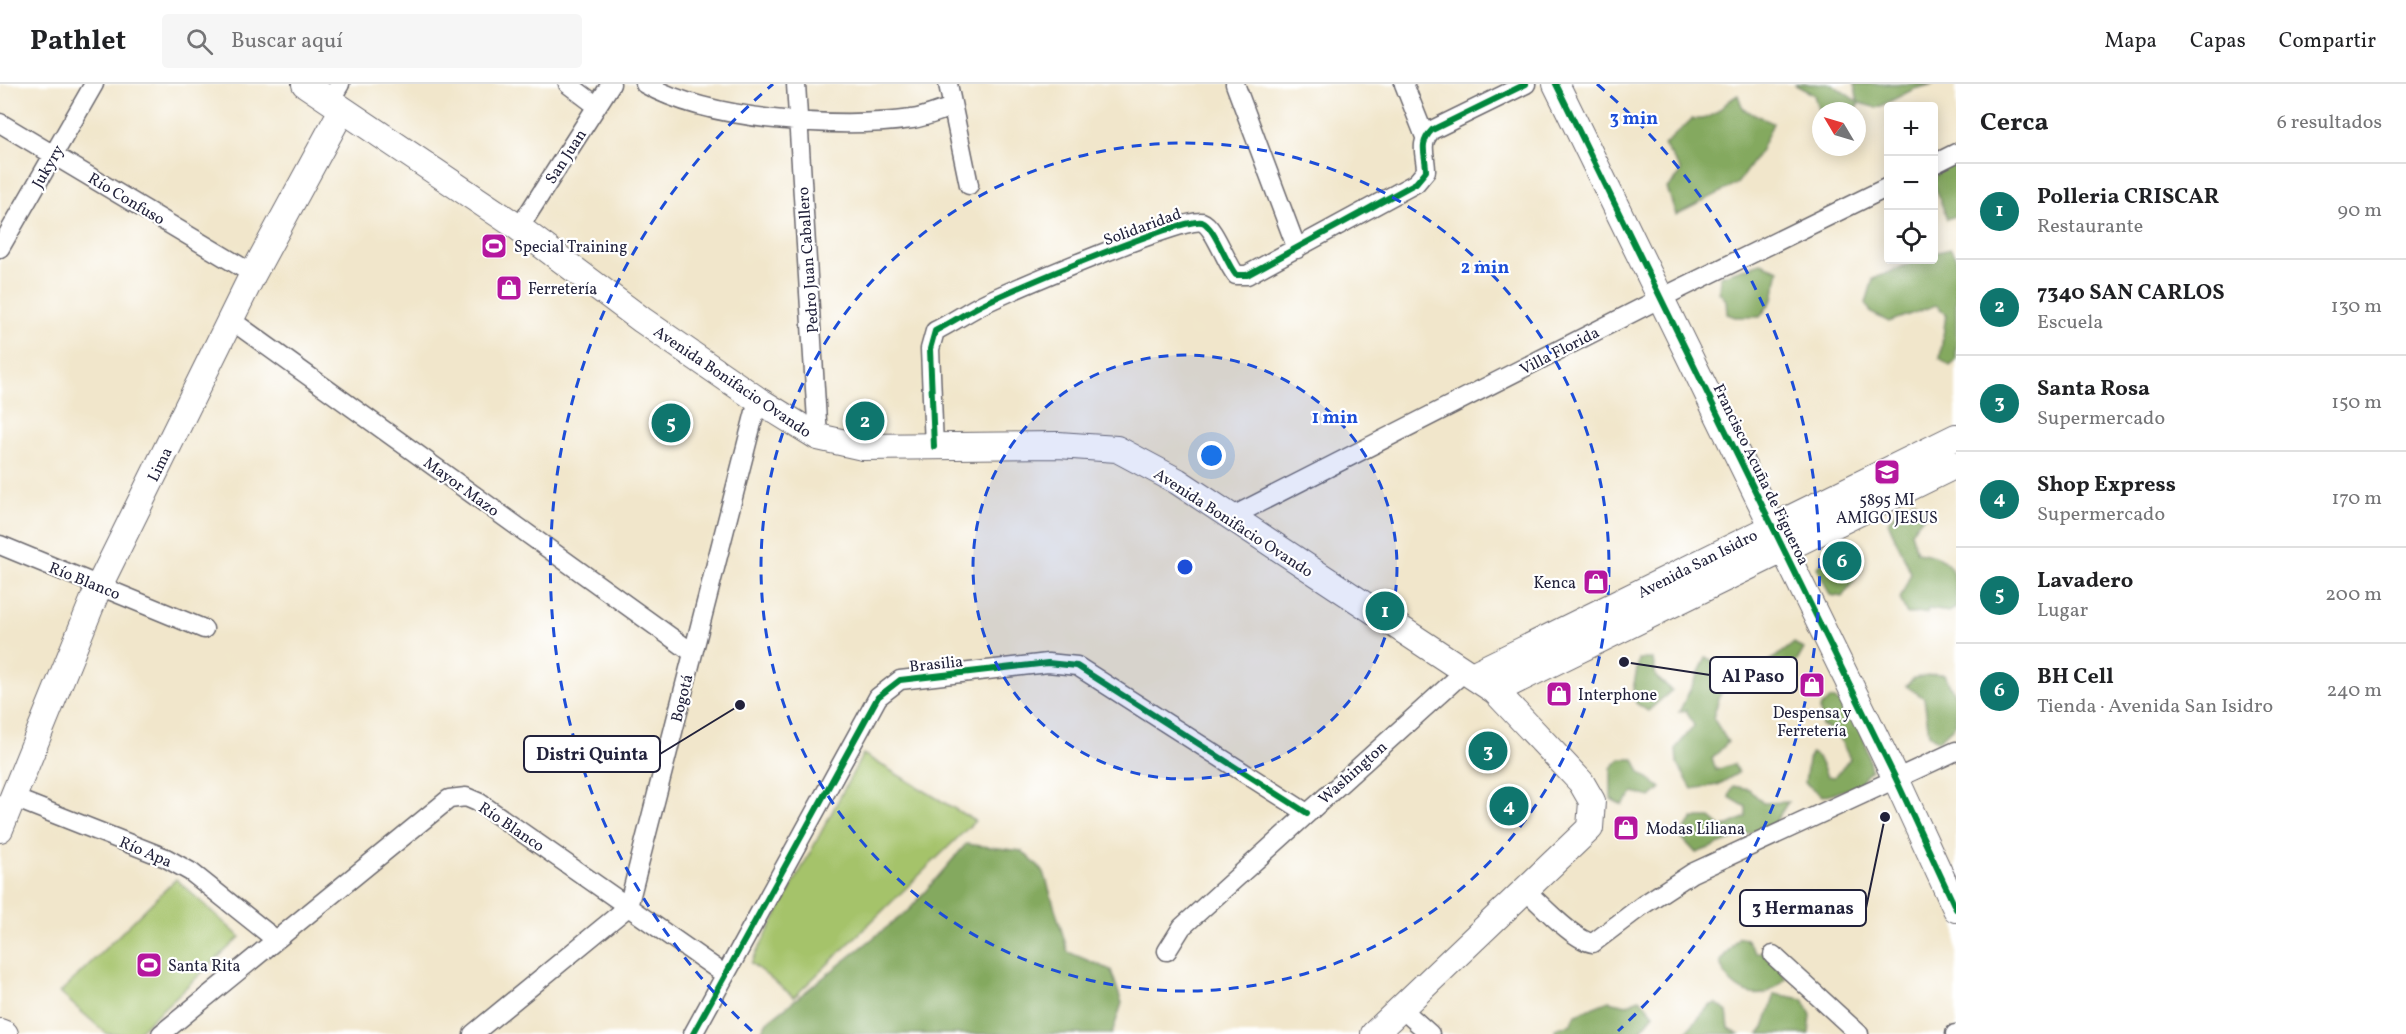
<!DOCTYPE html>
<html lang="es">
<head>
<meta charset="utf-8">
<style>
	:root { --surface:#fff; --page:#f6f6f6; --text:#202124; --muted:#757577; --line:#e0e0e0; --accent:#0f766e }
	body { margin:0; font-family:Vollkorn,serif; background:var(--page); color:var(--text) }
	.controls { position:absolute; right:18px; top:18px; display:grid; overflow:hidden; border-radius:6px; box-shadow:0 3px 15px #0003 }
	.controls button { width:54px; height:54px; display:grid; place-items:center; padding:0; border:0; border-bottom:2px solid var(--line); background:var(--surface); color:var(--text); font:30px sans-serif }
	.compass { position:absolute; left:1812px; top:18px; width:54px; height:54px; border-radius:50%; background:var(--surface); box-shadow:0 3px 15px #0003; rotate:308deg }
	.you { position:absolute; left:1212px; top:372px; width:21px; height:21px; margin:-15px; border:4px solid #fff; border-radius:50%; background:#1a73e8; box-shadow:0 0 0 9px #1a73e833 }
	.badge { display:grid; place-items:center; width:39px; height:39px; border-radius:50%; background:var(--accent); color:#fff; font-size:20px; font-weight:700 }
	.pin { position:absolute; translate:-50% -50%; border:3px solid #fff; box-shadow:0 2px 6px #0006 }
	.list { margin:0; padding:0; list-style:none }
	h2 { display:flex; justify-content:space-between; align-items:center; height:78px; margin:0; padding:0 24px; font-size:26px }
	h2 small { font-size:20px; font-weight:400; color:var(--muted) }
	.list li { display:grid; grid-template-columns:39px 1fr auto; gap:18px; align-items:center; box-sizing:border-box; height:96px; padding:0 24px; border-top:2px solid var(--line) }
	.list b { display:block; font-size:22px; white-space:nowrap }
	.list p { margin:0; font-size:20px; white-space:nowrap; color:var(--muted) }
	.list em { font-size:20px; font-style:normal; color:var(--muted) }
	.icon { flex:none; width:33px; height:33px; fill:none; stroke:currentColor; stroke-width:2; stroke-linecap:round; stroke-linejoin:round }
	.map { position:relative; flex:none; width:1956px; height:950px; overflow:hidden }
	header { display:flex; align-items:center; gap:36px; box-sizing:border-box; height:84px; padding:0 30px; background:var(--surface); border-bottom:2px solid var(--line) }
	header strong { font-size:28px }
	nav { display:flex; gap:33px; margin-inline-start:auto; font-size:21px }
	.search { width:420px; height:54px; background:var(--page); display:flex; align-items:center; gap:15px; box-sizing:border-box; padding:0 21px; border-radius:6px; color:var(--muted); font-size:22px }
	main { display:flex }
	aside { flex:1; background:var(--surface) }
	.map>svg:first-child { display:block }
	.green { fill:#a5c36a; stroke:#647252; stroke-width:1.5 }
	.forest { fill:#84a95e; stroke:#53664c; stroke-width:1.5 }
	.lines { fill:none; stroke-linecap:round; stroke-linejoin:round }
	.street-casing { stroke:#6a676d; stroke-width:21 }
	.secondary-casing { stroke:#6a676d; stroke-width:28 }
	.street { stroke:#fff; stroke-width:18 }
	.secondary { stroke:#fff; stroke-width:26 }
	.cycleway-casing { stroke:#fff; stroke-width:10 }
	.cycleway { stroke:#00873e; stroke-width:6 }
	.ring { fill:none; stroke:#1d4ed8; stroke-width:3; stroke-dasharray:10 8 }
	.labels { text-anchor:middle; stroke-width:4.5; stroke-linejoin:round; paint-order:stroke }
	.street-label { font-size:16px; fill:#22223b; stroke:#fff }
	.poi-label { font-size:16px; fill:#22223b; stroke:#fff; text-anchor:start }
	.centre { fill:#1d4ed8; stroke:#fff; stroke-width:3 }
	.ring-label { font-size:18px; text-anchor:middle; font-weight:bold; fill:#1d4ed8; stroke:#fff; stroke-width:4.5; stroke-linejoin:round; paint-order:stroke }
	.leader { fill:none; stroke:#22223b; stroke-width:2 }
	.callout-dot { fill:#22223b; stroke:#fff; stroke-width:2 }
	.callout { fill:#fff; stroke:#22223b; stroke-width:2 }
	.callout-label { font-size:18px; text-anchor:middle; font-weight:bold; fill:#22223b }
</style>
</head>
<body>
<header>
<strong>Pathlet</strong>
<div class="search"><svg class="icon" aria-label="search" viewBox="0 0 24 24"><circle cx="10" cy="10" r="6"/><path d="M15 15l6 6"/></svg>Buscar aquí</div>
<nav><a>Mapa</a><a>Capas</a><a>Compartir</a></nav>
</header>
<main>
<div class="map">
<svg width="1956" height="950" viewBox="0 0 1956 950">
	<rect width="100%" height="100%" fill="#fff"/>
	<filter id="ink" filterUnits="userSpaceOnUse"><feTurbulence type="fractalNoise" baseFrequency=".0167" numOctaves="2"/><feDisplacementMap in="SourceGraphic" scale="12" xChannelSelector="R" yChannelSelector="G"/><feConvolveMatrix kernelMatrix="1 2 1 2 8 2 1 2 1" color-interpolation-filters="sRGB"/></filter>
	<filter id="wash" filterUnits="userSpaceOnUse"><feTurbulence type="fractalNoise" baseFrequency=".008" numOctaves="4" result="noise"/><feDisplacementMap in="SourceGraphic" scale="24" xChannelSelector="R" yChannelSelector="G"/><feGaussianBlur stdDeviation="1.35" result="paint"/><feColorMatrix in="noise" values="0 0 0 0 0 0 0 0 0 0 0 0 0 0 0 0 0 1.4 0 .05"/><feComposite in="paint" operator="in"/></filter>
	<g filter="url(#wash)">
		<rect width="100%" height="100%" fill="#f1e6cb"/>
		<path class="green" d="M863,670l112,67 -181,176 -43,-34z
			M176,795l64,58 -104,97h-29l-47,-41z"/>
		<path class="forest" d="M1794,0h38l26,18 -4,-18h80l-20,5 -37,19 -18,-5 -3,8h-35v8l-7,-24z
			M1738,11l5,14 30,14 -12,27 -24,34 -61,31 -9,-27 12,-12 2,-6 -17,-25 28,-26c25,2 26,-13 46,-24z
			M1956,79v53l-9,3 -13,-36 5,-15z
			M1950,165l6,7v105l-6,5 -10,-8 6,-44 -10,-9 -47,17 -18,-9 -5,-10 7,-24 45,-19h16v-7z
			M1761,179l18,7 -6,29 -13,18h-25l-8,-3 -1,-14 -7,-8 1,-16z
			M1914,416l13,12 -16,20 6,20c38,5 39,21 39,56l-7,4 -21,-3 -1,4 -20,1 -7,-15 11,-26 -23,-51 9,-13z
			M1827,476l12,15 11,-13 13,6 -21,29 -12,-2 -13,-28z
			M1794,559l10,6 -16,28 -67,15 -8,26 15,24 -16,17 4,11 18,-6 4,9 -20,12 -26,4 -15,-26 -1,-15 18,-22 -8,-16 -7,2 27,-54c42,15 54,13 88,-15z
			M1639,575h14l3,18 16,13 -24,21 -12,-8 -3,-14z
			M1935,590h9l12,23v27l-18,17 -9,-7 -5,-36 -18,-12 8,-8z
			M1830,615c30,6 36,44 41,71l-15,17 -34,9 -17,-13 3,-23 4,-7 6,4 9,19 7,1 16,-18 -13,-26 -15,-7 -2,-18z
			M1620,675h14l6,13 21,16 -10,9 -17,-4 -12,12 -11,-6v-31z
			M1733,702l16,3 14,14 25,-1 -14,22 -78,29 -16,-17 13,-18h17l12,10 24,-11v-10l-17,-10z
			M966,760l56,7 22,21 24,80 43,18 11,33 -10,31h-352l7,-12 143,-113z
			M1739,853l7,2 10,14 12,-3 18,28c-6,5 -13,13 -20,15 -21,7 -43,-13 -46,-32z
			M1775,910l28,5 8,16 -2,19h-50l5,-6z
			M1640,914l14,16 -16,20h-83v-5l16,-5 5,-10 33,-13 18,4z
			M1716,919l11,9 2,16 10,6h-55l25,-28z"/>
	</g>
	<g filter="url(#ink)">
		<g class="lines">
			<g class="street-casing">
				<path id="street" d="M568,0l29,22
					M645,0c65,37 194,45 267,35 14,-2 27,-8 40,-12
					M796,0l22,353
					M948,0l21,101
					M1235,0l62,165
					M1404,0l21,53
					M329,18l11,-18
					M0,39l253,151
					M1934,80l22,-11
					M519,144l92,-144
					M0,164l94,-164
					M231,236l462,333
					M934,363l-4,-98 5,-18c18,-9 35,-21 52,-29 28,-13 195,-85 215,-80 12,4 24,41 34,53h11l169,-92 10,-12c0,-17 -8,-27 6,-41l94,-46
					M1231,433l430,-219 227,-111
					M0,461l204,84
					M14,714l152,60 25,14 84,67
					M1525,806c15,13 49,51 68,53l50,-38 49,-32 264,-122
					M1167,867l15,-24 282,-255
					M1773,871l86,79
					M1402,925l28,25
					M161,950l288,-235 17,-2 14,6 244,171
					M473,950l155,-127 130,-507
					M693,950l185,-337 22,-17 148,-17 29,3 230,147
					M1955,950h1"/>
			</g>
			<g class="secondary-casing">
				<path id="secondary" d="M305,0l214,144 123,92 116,80 60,37 45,10 195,-2 59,4 60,32 318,210 86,91 11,19 -2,27 -216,206
					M1556,0l340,695 60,130
					M1472,591l484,-238
					M1495,607l461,-226
					M0,745l99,-243 154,-312 89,-164
					M0,948l5,2"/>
			</g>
			<use href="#street" class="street"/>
			<use href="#secondary" class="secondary"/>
			<g class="cycleway-casing">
				<path id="cycleway" d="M1556,0l340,695 60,130
					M934,363l-4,-98 5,-18c18,-9 35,-21 52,-29 28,-13 195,-85 215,-80 12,4 24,41 34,53h11l169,-92 10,-12c0,-17 -8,-27 6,-41l94,-46
					M693,950l185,-337 22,-17 148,-17 29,3 230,147"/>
			</g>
			<use href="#cycleway" class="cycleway"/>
		</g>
	</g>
	<circle cx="1185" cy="483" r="212" fill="#1d4ed8" fill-opacity=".12"/>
	<g class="ring">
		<circle cx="1185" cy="483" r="212"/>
		<circle cx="1185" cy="483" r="424"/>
		<path d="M752 947A635 635 0 0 1 773 0M1597 0A635 635 0 0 1 1618 947"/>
	</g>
	<defs>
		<g id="stadium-square" transform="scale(1.35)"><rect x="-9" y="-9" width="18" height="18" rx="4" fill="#b5179e" stroke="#fff"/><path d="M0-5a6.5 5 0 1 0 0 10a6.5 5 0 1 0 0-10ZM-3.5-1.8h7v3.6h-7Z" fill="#fff"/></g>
		<g id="shop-square" transform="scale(1.35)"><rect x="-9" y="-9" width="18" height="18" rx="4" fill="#b5179e" stroke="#fff"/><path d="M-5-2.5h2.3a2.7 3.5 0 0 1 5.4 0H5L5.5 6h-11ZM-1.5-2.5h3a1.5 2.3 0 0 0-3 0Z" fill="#fff"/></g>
		<g id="school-square" transform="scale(1.35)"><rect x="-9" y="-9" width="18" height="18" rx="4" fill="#b5179e" stroke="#fff"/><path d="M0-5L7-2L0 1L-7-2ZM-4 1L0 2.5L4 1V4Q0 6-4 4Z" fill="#fff"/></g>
	</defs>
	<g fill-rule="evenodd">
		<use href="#stadium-square" x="494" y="162"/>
		<use href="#shop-square" x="509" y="204"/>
		<use href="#school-square" x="1887" y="388"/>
		<use href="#shop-square" x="1596" y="498"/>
		<use href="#shop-square" x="1812" y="601"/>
		<use href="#shop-square" x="1559" y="610"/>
		<use href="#shop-square" x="1626" y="744"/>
		<use href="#stadium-square" x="149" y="881"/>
	</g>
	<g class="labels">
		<g class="street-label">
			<text transform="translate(565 72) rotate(-57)" y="6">San Juan</text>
			<text transform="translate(47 82) rotate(-60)" y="6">Jukyry</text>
			<text transform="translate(127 114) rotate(31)" y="6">Río Confuso</text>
			<text transform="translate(1142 142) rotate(-20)" y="6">Solidaridad</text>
			<text transform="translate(807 176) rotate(-94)" y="6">Pedro Juan Caballero</text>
			<text transform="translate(1559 266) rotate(-27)" y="6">Villa Florida</text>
			<text transform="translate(733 297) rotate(34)" y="6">Avenida Bonifacio Ovando</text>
			<text transform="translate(159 380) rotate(-64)" y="6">Lima</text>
			<text transform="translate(1762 390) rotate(64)" y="6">Francisco Acuña de Figueroa</text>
			<text transform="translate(462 402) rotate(36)" y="6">Mayor Mazo</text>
			<text transform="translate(1234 438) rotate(33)" y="6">Avenida Bonifacio Ovando</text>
			<text transform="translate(1697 479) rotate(-27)" y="6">Avenida San Isidro</text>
			<text transform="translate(85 496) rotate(22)" y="6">Río Blanco</text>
			<text transform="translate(936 579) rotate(-6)" y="6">Brasilia</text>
			<text transform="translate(681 614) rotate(-76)" y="6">Bogotá</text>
			<text transform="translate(1352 688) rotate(-42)" y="6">Washington</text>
			<text transform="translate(512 742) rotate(34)" y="6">Río Blanco</text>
			<text transform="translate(146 767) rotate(23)" y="6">Río Apa</text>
		</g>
		<g class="poi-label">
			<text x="514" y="168">Special Training</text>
			<text x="528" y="210">Ferretería</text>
			<text x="1887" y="421" text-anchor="middle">5895 MI<tspan x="1887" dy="18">AMIGO JESUS</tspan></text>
			<text x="1576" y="504" text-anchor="end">Kenca</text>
			<text x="1578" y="616">Interphone</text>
			<text x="1812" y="634" text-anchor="middle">Despensa y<tspan x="1812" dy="18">Ferretería</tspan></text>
			<text x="1646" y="750">Modas Liliana</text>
			<text x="168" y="887">Santa Rita</text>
		</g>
	</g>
	<circle cx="1185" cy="483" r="9" class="centre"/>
	<g class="ring-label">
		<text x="1634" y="40">3 min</text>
		<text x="1485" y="189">2 min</text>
		<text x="1335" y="339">1 min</text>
	</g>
	<path class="leader" d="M1624 578L1710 591M740 621L660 670M1885 733L1866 824"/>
	<g class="callout-dot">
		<circle cx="1624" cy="578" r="6"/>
		<circle cx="740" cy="621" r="6"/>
		<circle cx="1885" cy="733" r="6"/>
	</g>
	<g class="callout">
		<rect x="1710" y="573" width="87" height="36" rx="6"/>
		<rect x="524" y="652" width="136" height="36" rx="6"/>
		<rect x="1740" y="806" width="126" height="36" rx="6"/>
	</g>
	<g class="callout-label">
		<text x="1753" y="598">Al Paso</text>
		<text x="592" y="676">Distri Quinta</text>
		<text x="1803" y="830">3 Hermanas</text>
	</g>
</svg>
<div class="controls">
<button>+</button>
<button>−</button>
<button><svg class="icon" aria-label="locate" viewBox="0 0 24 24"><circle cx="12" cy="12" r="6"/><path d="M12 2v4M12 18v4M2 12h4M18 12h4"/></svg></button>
</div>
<svg class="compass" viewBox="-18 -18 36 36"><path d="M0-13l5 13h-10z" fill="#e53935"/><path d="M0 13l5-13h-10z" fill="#757577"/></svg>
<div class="you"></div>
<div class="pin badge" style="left:1385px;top:527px">1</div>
<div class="pin badge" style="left:865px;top:337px">2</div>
<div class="pin badge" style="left:1488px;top:667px">3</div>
<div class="pin badge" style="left:1509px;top:722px">4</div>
<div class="pin badge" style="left:671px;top:339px">5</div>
<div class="pin badge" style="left:1842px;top:477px">6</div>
</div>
<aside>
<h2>Cerca<small>6 resultados</small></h2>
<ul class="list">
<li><span class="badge">1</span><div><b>Polleria CRISCAR</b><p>Restaurante</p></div><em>90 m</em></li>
<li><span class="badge">2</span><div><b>7340 SAN CARLOS</b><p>Escuela</p></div><em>130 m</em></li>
<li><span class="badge">3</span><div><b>Santa Rosa</b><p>Supermercado</p></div><em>150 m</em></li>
<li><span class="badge">4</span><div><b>Shop Express</b><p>Supermercado</p></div><em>170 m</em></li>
<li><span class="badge">5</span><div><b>Lavadero</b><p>Lugar</p></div><em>200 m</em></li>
<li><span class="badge">6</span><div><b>BH Cell</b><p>Tienda · Avenida San Isidro</p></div><em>240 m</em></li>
</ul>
</aside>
</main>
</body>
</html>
